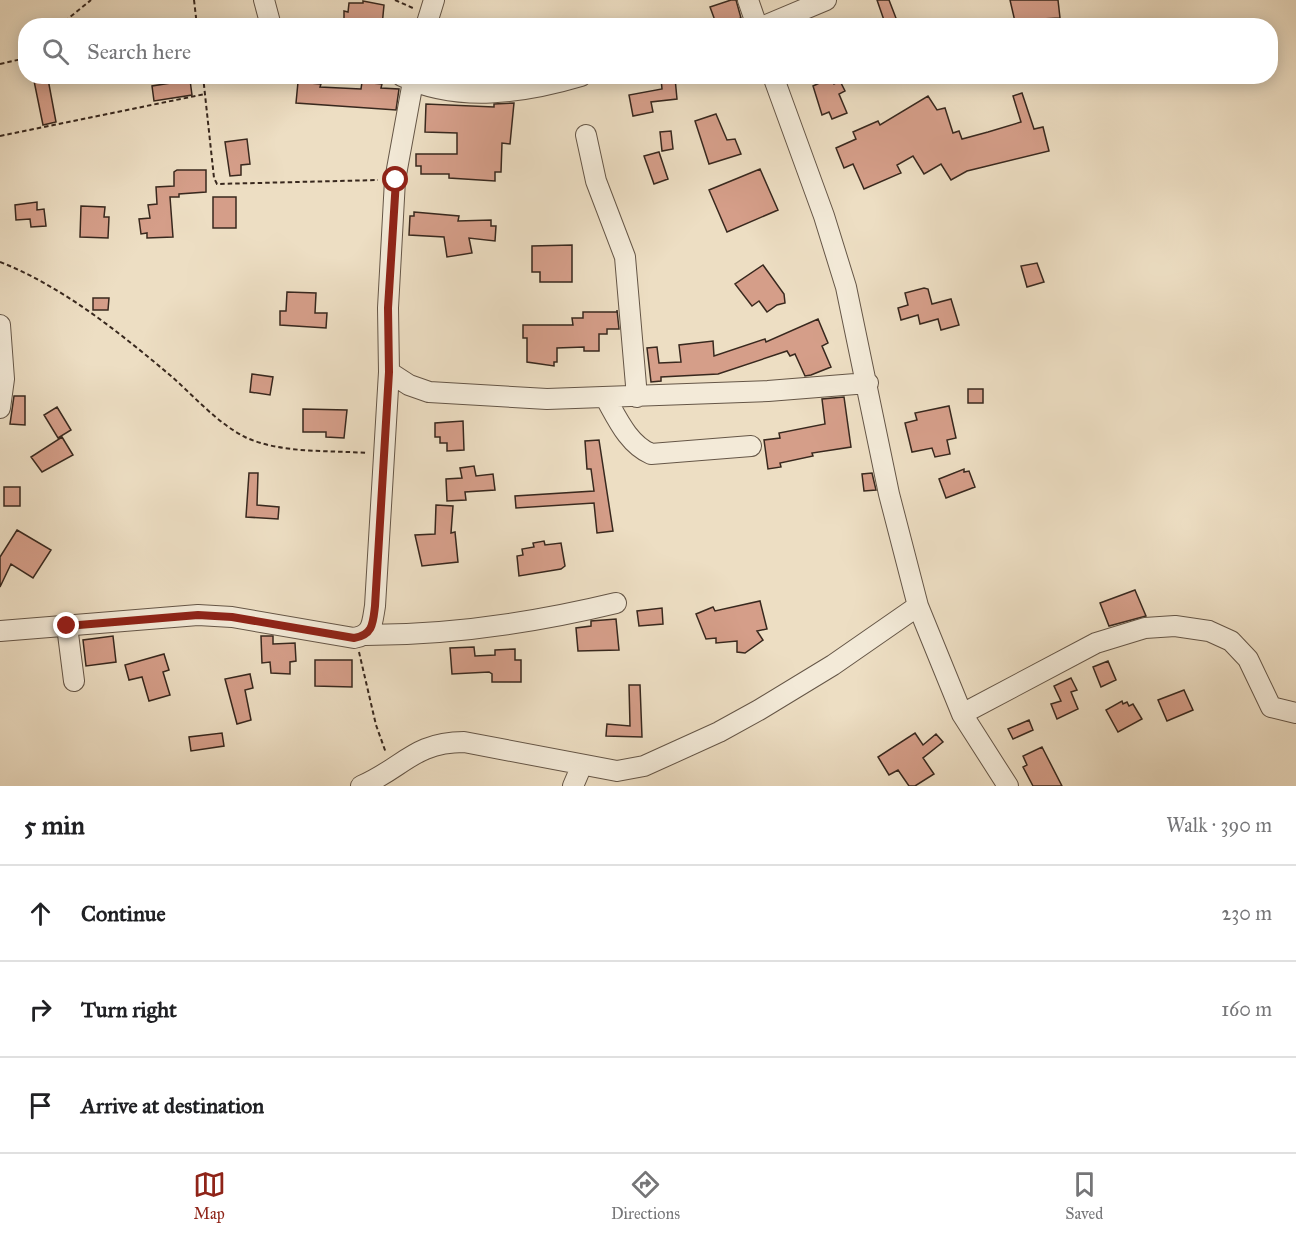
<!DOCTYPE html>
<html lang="en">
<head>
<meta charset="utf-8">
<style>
	:root { --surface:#fff; --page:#f6f6f6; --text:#202124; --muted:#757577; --line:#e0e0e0; --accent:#8f2418 }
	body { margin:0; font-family:"IM FELL Great Primer",serif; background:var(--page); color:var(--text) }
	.stop { position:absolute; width:18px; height:18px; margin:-14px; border:4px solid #8f2418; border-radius:50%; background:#fff }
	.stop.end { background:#8f2418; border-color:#fff; box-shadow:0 2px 6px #0008 }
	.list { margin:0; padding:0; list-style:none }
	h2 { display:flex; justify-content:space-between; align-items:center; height:78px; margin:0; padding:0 24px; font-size:26px }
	h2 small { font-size:20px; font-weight:400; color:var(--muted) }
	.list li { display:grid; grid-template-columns:39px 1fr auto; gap:18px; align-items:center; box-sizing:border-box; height:96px; padding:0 24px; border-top:2px solid var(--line) }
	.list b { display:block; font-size:22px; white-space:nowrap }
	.list em { font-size:20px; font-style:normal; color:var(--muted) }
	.icon { flex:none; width:33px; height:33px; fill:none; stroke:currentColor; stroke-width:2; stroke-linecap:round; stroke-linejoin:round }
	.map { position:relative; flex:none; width:1296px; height:786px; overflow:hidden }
	.search { position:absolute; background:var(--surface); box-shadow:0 3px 15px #0003; left:18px; right:18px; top:18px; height:66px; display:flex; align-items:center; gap:15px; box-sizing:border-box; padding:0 21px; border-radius:24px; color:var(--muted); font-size:22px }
	.sheet { height:366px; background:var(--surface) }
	nav { display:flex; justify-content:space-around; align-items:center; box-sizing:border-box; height:84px; border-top:2px solid var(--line); background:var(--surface); font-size:16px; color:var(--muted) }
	nav a { display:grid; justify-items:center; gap:3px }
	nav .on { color:var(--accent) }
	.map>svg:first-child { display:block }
	.building { fill:#d59e89; stroke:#38281e; stroke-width:1.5 }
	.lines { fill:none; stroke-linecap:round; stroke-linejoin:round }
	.minor-casing { stroke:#655647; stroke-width:22 }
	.path { stroke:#38281e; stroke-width:2; stroke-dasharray:4.5 3; stroke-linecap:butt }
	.minor { stroke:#f3ead8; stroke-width:20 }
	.route { stroke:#8f2418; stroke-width:8 }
</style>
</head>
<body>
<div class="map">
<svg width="1296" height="786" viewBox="0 0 1296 786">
	<rect width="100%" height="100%" fill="#eddec3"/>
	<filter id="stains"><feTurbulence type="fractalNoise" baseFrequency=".00333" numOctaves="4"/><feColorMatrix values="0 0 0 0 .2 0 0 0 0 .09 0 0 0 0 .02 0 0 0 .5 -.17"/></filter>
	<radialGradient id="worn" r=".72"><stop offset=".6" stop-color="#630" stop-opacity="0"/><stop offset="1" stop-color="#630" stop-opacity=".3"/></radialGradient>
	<path class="building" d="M731,0h5l5,18 -24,8 -7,-19z
		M877,0h12l10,26h-13z
		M1010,0h48l2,18 -18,1 2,7h-28z
		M363,1l21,4 -2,21h-38v-15l4,1 1,-9h14z
		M819,76h12l3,8 6,-3 5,10 -6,3 8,19 -15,6 -3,-7 -7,3 -9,-29 9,-4z
		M675,78l2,21 -26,3 2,10 -20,4 -4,-21 33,-6 -1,-10z
		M48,79l8,43 -13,3 -9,-44z
		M190,80l2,15 -38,6 -2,-15z
		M298,82l23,2 -1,3 41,2 1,-7 20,2 -1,4 18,1 -3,21 -100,-7z
		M1022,93l12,36 9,-2 6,24 -82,20 -16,9 -10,-16 -17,10 -11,-18 -16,9 4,8 -37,16 -11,-25 -9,4 -8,-20 20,-9 -3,-7 25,-11 2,4 48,-29 9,14 8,-2 8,25 6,-2 3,8 26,-7 33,-10 -8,-26z
		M514,103l-4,41 -8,-1 -1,29h-6v9l-46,-3v-4h-28v-8h-5v-12h41v-21l-32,-1 1,-28 68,3v-3z
		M716,114l11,26 8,-1 6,15 -32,10 -14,-43z
		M671,131l2,18 -11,2 -2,-19z
		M247,139l3,25 -9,1v10l-11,1 -5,-34z
		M659,152l9,27 -14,5 -10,-28z
		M760,169l18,41 -51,22 -18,-42z
		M177,170h29v22l-27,2v3h-9l3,40 -26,1v-5l-6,1 -2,-15 11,-1 -2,-13 9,-1 -1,-17 18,-1v-14z
		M213,197h23v31h-23z
		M37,202v8l7,-1 2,17 -15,1 -1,-8 -14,1 -1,-15z
		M81,206l24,1 -1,10h5l-1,21 -28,-1z
		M414,212l45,4 -1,5 33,-1v6h5l-1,15 -26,-3 3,15 -25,4 -3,-20 -35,-2 1,-19h4z
		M572,245v37h-32v-10h-8v-26z
		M1037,263l7,19 -17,5 -6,-21z
		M763,265l21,29 1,9 -8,2 -10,7 -8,-11 -7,5 -17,-22z
		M924,288l4,1 4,15 19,-5 8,26 -18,5 -3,-11 -18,5 -2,-9 -17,5 -3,-12 10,-3 -3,-12z
		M287,292l29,1 -1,20h12l-1,15 -46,-3v-14h6z
		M93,298h16l-1,12h-15z
		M617,310l2,19h-12v5h-8v17h-15v-4l-27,1v14h-3v4l-27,-4v-24h-4v-13h50l-1,-7h11v-6h34z
		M818,319l10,24 -6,3 9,21 -20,8 -6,1 -10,-22 -5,2 -3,-5 -69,23 -57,3v4l-10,1 -4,-34 10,-1 2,16 22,-1 -2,-17 34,-4 1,15 51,-17 1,3z
		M252,374l21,3 -3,18 -20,-3z
		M968,389h15v14h-15z
		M14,396h11v29l-15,-1z
		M844,397l7,50 -39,6 1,3 -33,7 1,4 -13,2 -4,-29 16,-2 -1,-5 46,-9 -3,-25z
		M949,406l7,32 -9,2 3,14 -15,3 -3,-9 -20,4 -7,-29 12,-3 -2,-7z
		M57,407l14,23 -13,8 -14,-23z
		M303,409l44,1 -3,28 -18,-1v-5h-23z
		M463,421l1,29 -17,1v-8h-7v-6h-5v-14z
		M62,437l11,18 -31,17 -11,-15z
		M599,440l14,91 -16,2 -3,-30 -78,5 -1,-12 79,-5 -3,-22h-4l-2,-28z
		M474,466l2,10 17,-2 2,16 -30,2 1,8 -19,1 -1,-22 16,-1 -2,-10z
		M964,469v3l5,-1 6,16 -29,11 -7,-19z
		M249,473h9l-1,32 22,2 -1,12 -32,-2z
		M872,473l4,17 -12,1 -2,-17z
		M4,487h16v19h-16z
		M436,505l17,1 -2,27 4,-1 3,30 -36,4 -7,-31 20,-1z
		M17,530l34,20 -18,28 -22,-14 -11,23v-30z
		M544,541l1,4 16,-2 4,23 -4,3 -42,7 -2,-20 6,-1 -1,-6 12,-2 -1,-4z
		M1135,590l11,26 -37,10 -9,-23z
		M760,601l7,28 -10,2 6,9 -18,13 -8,-1v-11l-21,2v-5l-10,1 -10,-25 17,-7 2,4z
		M662,608l1,16 -24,2 -2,-15z
		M616,619l3,31 -41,1 -2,-23 15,-2v-5z
		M113,636l3,26 -30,4 -3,-26z
		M261,636h12v8l22,-1 1,18 -6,1v12l-19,-1 -1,-11 -8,1z
		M474,647l1,9 20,-1v-5l20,-1v11h6v22h-29v-8l-3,-2 -37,2 -2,-26z
		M164,654l5,16 -6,2 7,23 -21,6 -7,-24 -13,3 -4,-15z
		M315,660h37v27l-37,-1z
		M1108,661l8,19 -15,7 -8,-20z
		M250,674l3,14 -8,2 6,30 -14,4 -12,-45z
		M1071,678l6,12 -6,2 7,17 -21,10 -6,-15 10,-3 -7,-15z
		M629,685h11l2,52 -36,-1 1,-12 23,2z
		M1184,690l9,20 -26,11 -9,-21z
		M1122,701l1,3 4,-2 2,4 4,-2 9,15 -24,13 -12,-22z
		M1029,720l4,10 -20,9 -5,-10z
		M222,733l2,13 -33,5 -2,-14z
		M915,733l8,12 13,-11 7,8 -20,16 11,16 -19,12h-6l-11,-16 -9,5 -11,-18z
		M1042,747l20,39h-29l-10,-19 4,-2 -4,-9z"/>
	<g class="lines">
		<g class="minor-casing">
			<path id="minor" d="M264,0l7,26
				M748,0l9,26
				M426,26l8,-26
				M764,26l62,-26
				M402,76c56,27 122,17 179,0
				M773,76l51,140 22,71 43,207 29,112 44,108 46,72
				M586,135l10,46 29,76 12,140
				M0,325l4,54 -4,29
				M389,372l20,13 20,7 118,7 221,-8 100,-8
				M605,397c12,21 23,47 46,57l100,-8
				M67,626l7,55
				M0,631l198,-16 34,2 122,21c19,-3 18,-15 21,-32l14,-234 -1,-64 7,-128 19,-104
				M366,635c85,0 167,-12 250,-32
				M962,714l134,-71 49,-15 30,-2 34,5 22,10 17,18 23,48 25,6
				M361,786c42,-18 53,-44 103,-44l153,29 27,-5 75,-34 40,-22 74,-45 85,-59
				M573,786l9,-21"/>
		</g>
		<path class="path" d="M194,0l3,26
			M395,0l20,9
			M59,26l32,-26
			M0,64l26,-6
			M203,76l11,102 3,6 161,-4
			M0,136l205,-42
			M0,262c62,24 120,71 171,114 23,20 46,47 74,61 36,17 84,13 122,16
			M359,652l17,73 10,28"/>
		<use href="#minor" class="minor"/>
	</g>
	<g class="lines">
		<path class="route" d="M67,626l131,-11 34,2 122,21c19,-3 19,-15 21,-32l14,-234 -1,-64 8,-128"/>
	</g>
	<rect width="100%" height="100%" filter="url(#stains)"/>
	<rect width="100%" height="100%" fill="url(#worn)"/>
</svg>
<div class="stop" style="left:396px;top:180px"></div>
<div class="stop end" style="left:67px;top:626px"></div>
<div class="search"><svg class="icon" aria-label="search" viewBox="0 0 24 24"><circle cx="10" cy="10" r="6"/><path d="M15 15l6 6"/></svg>Search here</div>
</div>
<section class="sheet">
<h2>5 min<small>Walk · 390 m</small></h2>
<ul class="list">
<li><svg class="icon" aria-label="ahead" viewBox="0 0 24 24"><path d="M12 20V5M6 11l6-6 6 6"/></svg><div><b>Continue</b></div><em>230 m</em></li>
<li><svg class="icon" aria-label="right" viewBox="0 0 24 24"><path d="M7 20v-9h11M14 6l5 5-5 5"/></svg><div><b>Turn right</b></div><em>160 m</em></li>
<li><svg class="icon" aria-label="arrive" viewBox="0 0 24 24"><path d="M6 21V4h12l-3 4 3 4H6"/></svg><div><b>Arrive at destination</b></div></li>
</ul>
</section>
<nav>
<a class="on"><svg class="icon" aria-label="map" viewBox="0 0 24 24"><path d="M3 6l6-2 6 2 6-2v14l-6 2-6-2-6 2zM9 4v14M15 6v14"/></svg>Map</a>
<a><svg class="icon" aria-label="directions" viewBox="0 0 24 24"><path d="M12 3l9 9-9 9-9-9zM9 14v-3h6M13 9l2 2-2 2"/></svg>Directions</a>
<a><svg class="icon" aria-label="saved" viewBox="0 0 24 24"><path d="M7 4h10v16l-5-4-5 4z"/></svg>Saved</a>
</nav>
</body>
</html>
